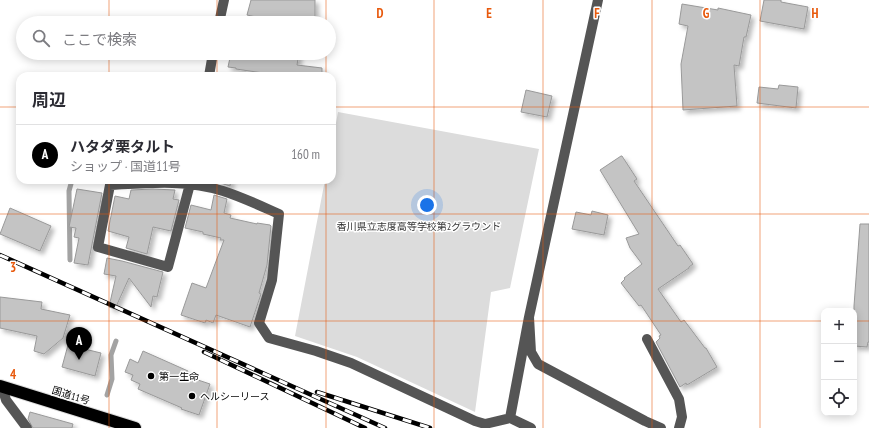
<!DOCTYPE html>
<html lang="ja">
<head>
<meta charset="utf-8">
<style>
	:root { --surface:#fff; --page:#f7f7f7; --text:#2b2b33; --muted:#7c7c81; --line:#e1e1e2; --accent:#000 }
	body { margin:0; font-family:"PT Sans Narrow","Noto Sans JP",sans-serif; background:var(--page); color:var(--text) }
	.controls { position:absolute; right:12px; bottom:12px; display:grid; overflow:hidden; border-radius:8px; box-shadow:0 2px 10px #0003 }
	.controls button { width:36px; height:36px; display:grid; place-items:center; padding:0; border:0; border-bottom:1px solid var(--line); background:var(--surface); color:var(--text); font:20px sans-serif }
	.you { position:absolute; left:427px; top:205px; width:14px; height:14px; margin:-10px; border:3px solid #fff; border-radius:50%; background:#1a73e8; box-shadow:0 0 0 6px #1a73e833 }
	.badge { display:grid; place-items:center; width:26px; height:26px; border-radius:50%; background:var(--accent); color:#fff; font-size:13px; font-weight:700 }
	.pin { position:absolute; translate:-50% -33px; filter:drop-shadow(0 1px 2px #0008) }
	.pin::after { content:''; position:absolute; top:21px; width:14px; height:12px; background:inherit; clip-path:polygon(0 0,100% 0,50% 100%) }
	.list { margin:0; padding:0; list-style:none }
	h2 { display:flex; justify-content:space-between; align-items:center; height:52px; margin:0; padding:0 16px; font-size:17px }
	h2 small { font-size:13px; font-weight:400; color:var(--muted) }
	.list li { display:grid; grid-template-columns:26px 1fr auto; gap:12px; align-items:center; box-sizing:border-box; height:60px; padding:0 16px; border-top:1px solid var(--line) }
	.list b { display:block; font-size:15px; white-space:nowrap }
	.list p { margin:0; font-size:13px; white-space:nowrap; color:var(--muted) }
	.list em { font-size:13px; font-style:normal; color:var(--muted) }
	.icon { flex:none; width:22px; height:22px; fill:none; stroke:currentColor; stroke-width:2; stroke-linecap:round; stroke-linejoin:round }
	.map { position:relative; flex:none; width:869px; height:428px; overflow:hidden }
	.search { position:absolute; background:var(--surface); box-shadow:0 2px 10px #0003; left:16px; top:16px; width:320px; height:44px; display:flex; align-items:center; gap:10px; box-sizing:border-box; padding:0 14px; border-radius:22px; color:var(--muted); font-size:15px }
	.panel { position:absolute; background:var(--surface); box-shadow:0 2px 10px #0003; left:16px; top:72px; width:320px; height:112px; border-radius:12px }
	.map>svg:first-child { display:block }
	.green { fill:#dcdcdc }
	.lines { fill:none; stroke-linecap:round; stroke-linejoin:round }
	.stream { stroke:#a3a3a3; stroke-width:5 }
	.building { fill:#c4c4c4; stroke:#999; filter:url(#shadow) }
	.highway-casing { stroke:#dbdbdb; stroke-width:14 }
	.minor { stroke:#555; stroke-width:10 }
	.highway { stroke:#000; stroke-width:12 }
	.rail-casing { stroke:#000; stroke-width:4.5 }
	.rail { stroke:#fff; stroke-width:3; stroke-dasharray:9; stroke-linecap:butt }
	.grid { fill:none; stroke:#e8590c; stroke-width:1; stroke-opacity:0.55 }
	.poi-dot { fill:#000; stroke:#fff; stroke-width:1.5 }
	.labels { text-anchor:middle; stroke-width:3; stroke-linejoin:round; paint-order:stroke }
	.park-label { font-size:10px; fill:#333; stroke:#fff }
	.poi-label { font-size:10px; fill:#000; stroke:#fff; text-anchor:start }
	.street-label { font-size:10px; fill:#000; stroke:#fff }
	.grid-label { font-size:13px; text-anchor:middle; font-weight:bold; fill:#e8590c; stroke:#fff; stroke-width:3; stroke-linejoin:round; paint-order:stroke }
</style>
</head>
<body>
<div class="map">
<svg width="869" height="428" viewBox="0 0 869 428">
	<defs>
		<filter id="shadow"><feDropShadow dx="3.5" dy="3.5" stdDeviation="2" flood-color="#0004"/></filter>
	</defs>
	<rect width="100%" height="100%" fill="#fff"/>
	<path class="green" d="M338,112l201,37 -29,139 -19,4 -16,120 -118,-55 -62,-21 30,-156h7v-35z"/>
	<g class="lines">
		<path class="stream" d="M70,260l-1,-69 3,-11
			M107,395l5,-16 -1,-24 5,-14"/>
	</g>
	<path class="building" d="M251,0h64v17h-34l-1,2 -5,-1 -1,3 -27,-6z
		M764,0h17v2l27,5 -4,22 -44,-8z
		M682,4l36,6v-2l33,7 -5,22h-2l-5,29 -5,-1 3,41 -54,4 -2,-46 7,-38 -9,-2z
		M231,53h68l-2,12 25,3v8h-52v-2l-34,-5v-1l-8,-1z
		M779,85l19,2 -2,21 -39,-5 2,-16 19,2z
		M526,90l26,6 -5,21 -26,-5z
		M621,156h1l15,23 -3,2 44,65 2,-1 13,19 -4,3v1l-31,21 23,33 3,-2 21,28h1l11,19 -30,18 -1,-2 -6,4 -24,-45 4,-4 -1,-2 2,-1 -20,-30 -2,1 -18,-23 4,-4 -1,-1 18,-14 -12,-16 -4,-10 13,-4 -39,-64z
		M217,180h14l-1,6 -13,-4z
		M77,189l25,4 -14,72 -14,-2 5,-25 -5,-1 2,-9 -7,-1z
		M153,189l22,1 -2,9 6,1 -8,31 -18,-4 -6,27 -21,-6 3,-11 -21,-6 7,-35 14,3 2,-9z
		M214,195l13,4 -3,14 7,2 -1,3 27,6v-1l13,2 1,1 -4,39 -8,28 2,1 -11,33 -34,-12 -3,8 -7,-3 -1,3 -24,-8 11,-32 14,5 18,-48h-4l1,-2 -18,-4v-2l-18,-4 6,-23 20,5z
		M10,208l41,18 -11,25 -40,-17z
		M592,211l16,4 -4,20 -32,-6 4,-17 15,3z
		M860,224h9v118h-1l-1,5 -13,-1v-40z
		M107,258l15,3 41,11 -6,25 -4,-1 -2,11 -22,-29 -14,31 -6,-2 7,-31 -12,-2z
		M0,297l42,5 -1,7 29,6 -7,23 -19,16 -10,-3 3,-15 -37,-8z
		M68,345l33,8 -6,23 -33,-9z
		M143,351l45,20 -2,5 24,8 -11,31 -18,-6 1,-1 -44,-19 2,-5 -9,-4 2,-5 -8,-3 5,-13 8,4z
		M30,412l43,12 -1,4h-39l-5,-9z"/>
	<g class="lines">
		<g class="highway-casing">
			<path id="highway" d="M0,386l135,42"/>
		</g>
		<path class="minor" d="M219,23l5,-23
			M209,76l4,-23
			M191,180l-1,4 -22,83 -70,-20 12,-62c37,-2 77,-6 113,6 19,6 38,15 56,23l-7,66 -13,43 10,15 47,13 35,12 124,58 10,3 25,-6
			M529,317l69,-317
			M647,339l32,60 3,18 -3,11
			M2,387l4,13 21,28
			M531,428l-21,-10 19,-101 2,35 7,12 107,57 16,7"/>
		<use href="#highway" class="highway"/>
		<g class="rail-casing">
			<path id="rail" d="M0,255l385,173
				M204,352l161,76
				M317,392l113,36"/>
		</g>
		<use href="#rail" class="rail"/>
	</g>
	<path class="grid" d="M109,0v23M217,0v23M326,0v23M434,0v428M543,0v428M652,0v428M760,0v428M109,53v23M217,53v23M326,53v23M0,107h20M332,107h537M109,180v248M217,180v248M326,180v248M0,214h869M0,321h824M854,321h15"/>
	<g class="poi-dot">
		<circle cx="151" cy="376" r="4"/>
		<circle cx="192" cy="396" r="4"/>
	</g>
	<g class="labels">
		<g class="park-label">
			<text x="419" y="230">香川県立志度高等学校第2グラウンド</text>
		</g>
		<g class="poi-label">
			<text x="159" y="380">第一生命</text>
			<text x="200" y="400">ヘルシーリース</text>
		</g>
		<g class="street-label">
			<text transform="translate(71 395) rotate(17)" y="4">国道11号</text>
		</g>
	</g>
	<g class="grid-label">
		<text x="380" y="18">D</text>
		<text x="489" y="18">E</text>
		<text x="597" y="18">F</text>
		<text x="706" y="18">G</text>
		<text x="815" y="18">H</text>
		<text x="13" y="272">3</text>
		<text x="13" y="379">4</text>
	</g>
</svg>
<div class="controls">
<button>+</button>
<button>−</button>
<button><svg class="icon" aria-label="locate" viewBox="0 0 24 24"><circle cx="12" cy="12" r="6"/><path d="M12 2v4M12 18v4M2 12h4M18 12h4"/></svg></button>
</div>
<div class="you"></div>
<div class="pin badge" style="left:79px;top:360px">A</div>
<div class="search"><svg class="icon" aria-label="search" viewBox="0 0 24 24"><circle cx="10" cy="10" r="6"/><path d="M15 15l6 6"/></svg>ここで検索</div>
<section class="panel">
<h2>周辺<small></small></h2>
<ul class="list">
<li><span class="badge">A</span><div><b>ハタダ栗タルト</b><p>ショップ · 国道11号</p></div><em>160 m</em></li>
</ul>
</section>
</div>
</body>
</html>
